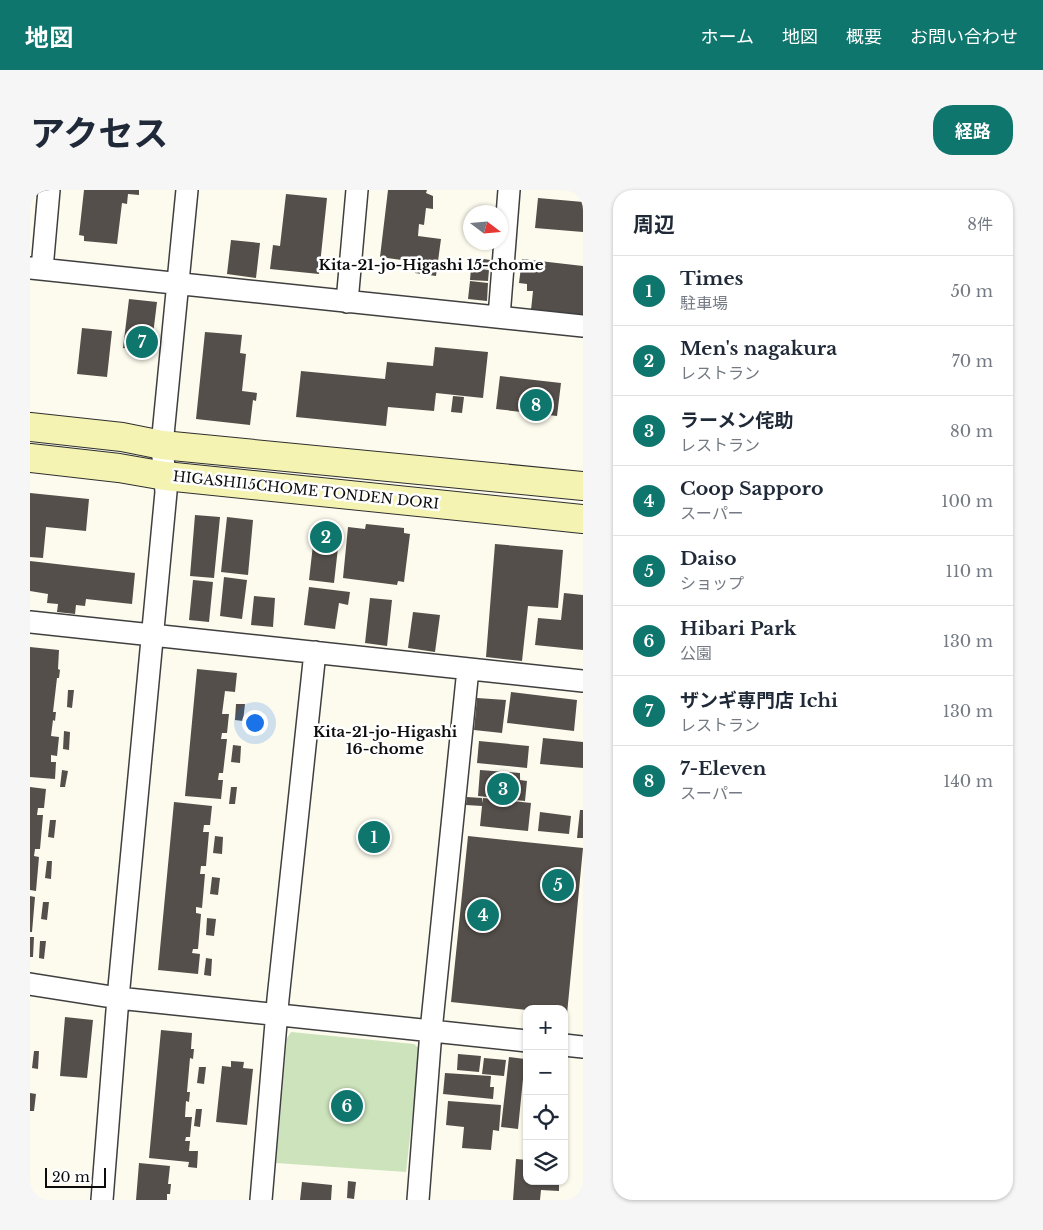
<!DOCTYPE html>
<html lang="ja">
<head>
<meta charset="utf-8">
<style>
	:root { --surface:#fff; --page:#f6f6f7; --text:#1f2937; --muted:#747a83; --line:#e0e1e3; --accent:#0f766e }
	body { margin:0; font-family:"Libre Baskerville","Noto Sans JP",serif; background:var(--page); color:var(--text) }
	.controls { position:absolute; right:15px; bottom:15px; display:grid; overflow:hidden; border-radius:10px; box-shadow:0 1px 4px #0004 }
	.controls button { width:45px; height:45px; display:grid; place-items:center; padding:0; border:0; border-bottom:1px solid var(--line); background:var(--surface); color:var(--text); font:25px sans-serif }
	.compass { position:absolute; left:433px; top:15px; width:45px; height:45px; border-radius:50%; background:var(--surface); box-shadow:0 1px 4px #0004; rotate:106deg }
	.scale { position:absolute; left:15px; bottom:12px; width:61px; box-sizing:border-box; padding-left:5px; border:2px solid #0c0c0c; border-top:0; font-size:14px; line-height:18px; white-space:nowrap; color:#0c0c0c; -webkit-text-stroke:4px #fff; paint-order:stroke }
	.you { position:absolute; left:224px; top:532px; width:18px; height:18px; margin:-12px; border:4px solid #fff; border-radius:50%; background:#1a73e8; box-shadow:0 0 0 8px #1a73e833 }
	.badge { display:grid; place-items:center; width:32px; height:32px; border-radius:50%; background:var(--accent); color:#fff; font-size:16px; font-weight:700 }
	.pin { position:absolute; translate:-50% -50%; border:2px solid #fff; box-shadow:0 1px 5px #0006 }
	.list { margin:0; padding:0; list-style:none }
	h2 { display:flex; justify-content:space-between; align-items:center; height:65px; margin:0; padding:0 20px; font-size:21px }
	h2 small { font-size:16px; font-weight:400; color:var(--muted) }
	.list li { display:grid; grid-template-columns:32px 1fr auto; gap:15px; align-items:center; box-sizing:border-box; height:70px; padding:0 20px; border-top:1px solid var(--line) }
	.list b { display:block; font-size:19px; white-space:nowrap }
	.list p { margin:0; font-size:16px; white-space:nowrap; color:var(--muted) }
	.list em { font-size:16px; font-style:normal; color:var(--muted) }
	.icon { flex:none; width:28px; height:28px; fill:none; stroke:currentColor; stroke-width:2; stroke-linecap:round; stroke-linejoin:round }
	.map { position:relative; flex:none; width:553px; height:1010px; overflow:hidden; border-radius:20px }
	header { display:flex; align-items:center; gap:30px; box-sizing:border-box; height:70px; padding:0 25px; background:var(--accent); color:#fff }
	header strong { font-size:24px }
	nav { display:flex; gap:28px; margin-inline-start:auto; font-size:18px }
	.intro { display:flex; align-items:center; justify-content:space-between; box-sizing:border-box; height:120px; padding:0 30px }
	h1 { margin:0; font-size:35px }
	.button { padding:12px 22px; border-radius:20px; background:var(--accent); color:#fff; font-size:18px; font-weight:700 }
	main { display:flex; gap:30px; padding:0 30px }
	aside { flex:1; background:var(--surface); border-radius:20px; box-shadow:0 1px 4px #0004 }
	.map>svg:first-child { display:block }
	.green { fill:#cde3bc }
	.building { fill:#544f4a }
	.lines { fill:none; stroke-linecap:round; stroke-linejoin:round }
	.street-casing { stroke:#3f3f3f; stroke-width:24 }
	.secondary-casing { stroke:#2e2e2e; stroke-width:30 }
	.street { stroke:#fff; stroke-width:21 }
	.secondary { stroke:#f4f3b1; stroke-width:28 }
	.labels { text-anchor:middle; stroke-width:5; stroke-linejoin:round; paint-order:stroke }
	.street-label { font-size:14px; fill:#0c0c0c; stroke:#fff }
	.neighbourhood-label { font-size:15px; font-weight:bold; fill:#0c0c0c; stroke:#fff }
</style>
</head>
<body>
<header>
<strong>地図</strong>
<nav><a>ホーム</a><a>地図</a><a>概要</a><a>お問い合わせ</a></nav>
</header>
<div class="intro"><h1>アクセス</h1><a class="button">経路</a></div>
<main>
<div class="map">
<svg width="553" height="1010" viewBox="0 0 553 1010">
	<rect width="100%" height="100%" fill="#fdfbee"/>
	<path class="green" d="M261,842l123,12 6,5 -14,123 -130,-9 11,-125z"/>
	<path class="building" d="M54,0h55v5l-11,-1 -1,10 -5,-1 -5,41 -33,-3v-5l-5,-1z
		M358,0h39l-1,3 7,3v13l-7,-1 -2,17 -5,-1 -1,12 23,3 -5,37 -21,-3 1,-11 -36,-5z
		M256,4l41,4 -8,76 -49,-5 3,-24 7,1z
		M508,8l45,4v30l-48,-4z
		M201,50l29,3 -4,35 -29,-4z
		M448,68l12,2 -1,9 -12,-1z
		M492,69l61,7v50l-52,-6 2,-19h-6v-7l-8,-1z
		M441,78l18,2 -1,11 -18,-1z
		M440,91l18,2 -1,18 -19,-2z
		M99,109l28,3 -6,49 -28,-3z
		M52,138l30,3 -5,46 -30,-3z
		M175,142l37,3 -2,18 6,1 -4,37 15,2 -1,8 -3,-1 -3,25 -54,-6z
		M405,157l53,5 -5,46 -47,-5 -2,18 -46,-4 -2,19 -90,-9 5,-46 84,8 2,-17 46,4z
		M470,186l61,7 -4,33 -61,-7z
		M423,206l11,1 -2,16 -11,-1z
		M0,303l59,6 -3,32 -40,-4 -3,31 -13,-1z
		M165,325l25,2 -6,61 -24,-2z
		M197,327l26,3 -5,55 -27,-3z
		M336,334l38,4v5l6,1 -6,48 -6,-1 -1,4 -54,-7 5,-51 17,2z
		M285,337l25,3 -6,53 -25,-3z
		M465,354l68,6 -5,58 -30,-2 -6,55 -36,-4z
		M0,371l105,12 -3,31 -46,-5 -1,7 -9,-1 -1,9 -18,-2 1,-8 -11,-1 1,-9 -18,-3z
		M194,387l23,3 -5,39 -22,-3z
		M163,390l20,2 -4,40 -20,-2z
		M279,397l41,5 -2,13 -9,-2 -4,26 -31,-4z
		M534,403l19,2v55l-48,-5 3,-27 23,2z
		M224,406l21,2 -2,29 -22,-2z
		M340,408l22,2 -5,46 -22,-3z
		M383,422l27,3 -5,37 -27,-4z
		M0,457l29,3 -1,19 2,1 -1,8h-2l-4,34h3l-1,9 -2,-1 -2,16 8,1 -2,19 -6,-1v7h5l-1,17 -25,-2z
		M167,479l40,4 -2,19 -10,-1 -3,23h7l-2,19h-5l-1,6h6l-4,34h-4l-1,7h5l-2,19 -36,-3z
		M38,500h6l-2,18 -5,-1z
		M481,502l66,8 -3,31 -67,-8z
		M447,508l29,2 -4,33 -28,-3z
		M206,514h9l-2,17 -8,-1z
		M34,541l6,1 -1,18 -6,-1z
		M513,548l40,4v26l-43,-4z
		M449,551l50,5 -2,22 -50,-5z
		M203,555l8,1 -1,17 -9,-1z
		M32,580l6,1 -3,16h-5z
		M450,580l40,3v7l7,1 -2,20 -47,-5z
		M0,597l16,2 -2,19h-6l-1,7h6l-3,34h-5l-1,7 5,1 -3,34 -6,-1z
		M201,597h6l-2,17h-6z
		M437,607l15,1v5l1,-5 48,5 -3,28 -48,-5 2,-20 -16,-1z
		M144,612l38,4 -2,19h-6l-1,7h6l-3,34h-5l-1,8h5l-3,34 -6,-1v6l5,1 -3,35h-5l-1,4 8,1 -2,20 -40,-4z
		M550,620h3v28h-6z
		M510,622l31,4 -2,18 -31,-3z
		M20,630h6l-2,18 -6,-1z
		M185,646l8,1 -1,17 -9,-1z
		M438,646l115,12 -16,166h-3v-5l-37,1 -76,-8z
		M17,671h5l-1,18 -6,-1z
		M182,687l8,1 -2,17 -8,-1z
		M0,706l5,1 -3,35h-2z
		M13,712h6l-2,18 -6,-1z
		M177,728l9,1 -2,17 -8,-1z
		M0,747h4l-1,20h-3z
		M10,751h6l-2,18 -5,-1z
		M176,768l6,1 -1,17 -7,-1z
		M35,827l28,3 -6,58 -27,-2z
		M131,840l31,3 -1,16h3l-1,10 -3,-1 -3,34h3l-1,10 -3,-1 -1,16h7l-2,20h-4l-1,4h5l-1,10h9l-1,17 -9,-1 1,-5 -40,-4z
		M4,861h5l-1,18 -6,-1z
		M428,864l23,2 -2,16 -22,-2z
		M479,867l16,2 -7,70 -17,-2z
		M454,868l22,2 -2,16 -22,-2z
		M201,871l13,1 -1,6 10,1 -6,56 -31,-3 6,-56 9,1z
		M169,877h7l-2,17 -7,-1z
		M415,883l46,3 -1,11h4l-1,12 -50,-5z
		M0,903l6,1 -2,17h-4z
		M418,911l53,4 -2,26 -6,-1 -2,20 -29,-2 2,-21 -18,-2z
		M166,919h6l-2,18 -6,-1z
		M486,969l11,1v21h32v10l-18,-1 -1,10h-27z
		M109,973l31,3 -2,18h3l-1,10h-3v6h-31z
		M318,991l8,1 -2,17 -7,-1z
		M272,992l30,3 -1,15h-31z"/>
	<g class="lines">
		<g class="street-casing">
			<path id="street" d="M0,78l553,58
				M12,79l7,-79
				M317,112l10,-112
				M469,127l10,-127
				M0,432l553,59
				M0,794l88,14 409,43
				M534,855l19,2
				M72,1010l16,-202 48,-506 -4,-47 25,-255
				M231,1010l17,-201 37,-347
				M388,1010l13,-169 37,-362"/>
		</g>
		<g class="secondary-casing">
			<path id="secondary" d="M0,237l92,10 40,8 421,41
				M0,268l89,10 46,8 418,43"/>
		</g>
		<use href="#street" class="street"/>
		<use href="#secondary" class="secondary"/>
	</g>
	<g class="labels">
		<g class="street-label">
			<text transform="translate(276 300) rotate(6)" y="5">HIGASHI15CHOME TONDEN DORI</text>
		</g>
		<g class="neighbourhood-label">
			<text x="401" y="80">Kita-21-jo-Higashi 15-chome</text>
			<text x="355" y="547">Kita-21-jo-Higashi<tspan x="355" dy="17">16-chome</tspan></text>
		</g>
	</g>
</svg>
<div class="controls">
<button>+</button>
<button>−</button>
<button><svg class="icon" aria-label="locate" viewBox="0 0 24 24"><circle cx="12" cy="12" r="6"/><path d="M12 2v4M12 18v4M2 12h4M18 12h4"/></svg></button>
<button><svg class="icon" aria-label="layers" viewBox="0 0 24 24"><path d="M12 4l9 5-9 5-9-5zM3 14l9 5 9-5"/></svg></button>
</div>
<svg class="compass" viewBox="-18 -18 36 36"><path d="M0-13l5 13h-10z" fill="#e53935"/><path d="M0 13l5-13h-10z" fill="#747a83"/></svg>
<div class="scale">20 m</div>
<div class="you"></div>
<div class="pin badge" style="left:344px;top:647px">1</div>
<div class="pin badge" style="left:296px;top:347px">2</div>
<div class="pin badge" style="left:473px;top:599px">3</div>
<div class="pin badge" style="left:453px;top:725px">4</div>
<div class="pin badge" style="left:528px;top:695px">5</div>
<div class="pin badge" style="left:317px;top:916px">6</div>
<div class="pin badge" style="left:112px;top:152px">7</div>
<div class="pin badge" style="left:506px;top:215px">8</div>
</div>
<aside>
<h2>周辺<small>8件</small></h2>
<ul class="list">
<li><span class="badge">1</span><div><b>Times</b><p>駐車場</p></div><em>50 m</em></li>
<li><span class="badge">2</span><div><b>Men's nagakura</b><p>レストラン</p></div><em>70 m</em></li>
<li><span class="badge">3</span><div><b>ラーメン侘助</b><p>レストラン</p></div><em>80 m</em></li>
<li><span class="badge">4</span><div><b>Coop Sapporo</b><p>スーパー</p></div><em>100 m</em></li>
<li><span class="badge">5</span><div><b>Daiso</b><p>ショップ</p></div><em>110 m</em></li>
<li><span class="badge">6</span><div><b>Hibari Park</b><p>公園</p></div><em>130 m</em></li>
<li><span class="badge">7</span><div><b>ザンギ専門店 Ichi</b><p>レストラン</p></div><em>130 m</em></li>
<li><span class="badge">8</span><div><b>7-Eleven</b><p>スーパー</p></div><em>140 m</em></li>
</ul>
</aside>
</main>
</body>
</html>
